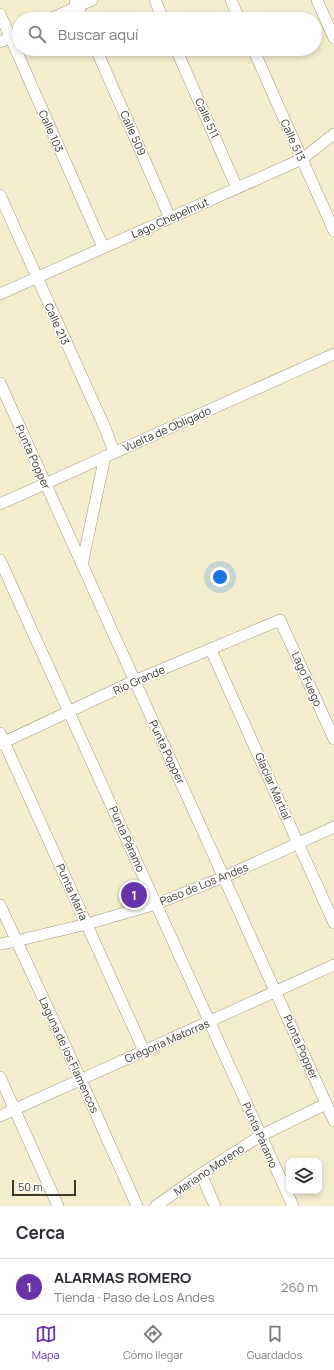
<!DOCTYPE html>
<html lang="es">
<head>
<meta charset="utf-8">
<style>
	:root { --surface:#fff; --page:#f7f7f7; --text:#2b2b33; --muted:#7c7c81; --line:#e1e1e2; --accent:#6933aa }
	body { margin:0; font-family:Manrope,sans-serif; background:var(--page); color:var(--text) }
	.controls { position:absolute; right:12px; bottom:12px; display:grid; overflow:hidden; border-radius:8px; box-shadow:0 2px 6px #0003 }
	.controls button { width:36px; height:36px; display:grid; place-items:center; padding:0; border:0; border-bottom:1px solid var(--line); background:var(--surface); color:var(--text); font:20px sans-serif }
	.scale { position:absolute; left:12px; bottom:10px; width:64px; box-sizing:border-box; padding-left:4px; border:2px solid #3b392d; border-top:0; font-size:11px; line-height:14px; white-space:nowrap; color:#3b392d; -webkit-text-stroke:3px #fff; paint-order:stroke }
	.you { position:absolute; left:220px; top:577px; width:14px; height:14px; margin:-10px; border:3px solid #fff; border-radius:50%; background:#1a73e8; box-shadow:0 0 0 6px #1a73e833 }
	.badge { display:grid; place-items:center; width:26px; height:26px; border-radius:50%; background:var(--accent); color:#fff; font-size:13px; font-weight:700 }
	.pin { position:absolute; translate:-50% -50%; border:2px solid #fff; box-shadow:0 1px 4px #0006 }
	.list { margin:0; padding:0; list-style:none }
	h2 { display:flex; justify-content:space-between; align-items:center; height:52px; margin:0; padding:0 16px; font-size:17px }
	h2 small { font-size:13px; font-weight:400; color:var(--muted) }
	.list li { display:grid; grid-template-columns:26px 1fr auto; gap:12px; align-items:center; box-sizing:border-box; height:56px; padding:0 16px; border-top:1px solid var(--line) }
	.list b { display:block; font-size:15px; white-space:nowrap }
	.list p { margin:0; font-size:13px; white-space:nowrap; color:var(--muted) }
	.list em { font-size:13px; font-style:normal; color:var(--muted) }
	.icon { flex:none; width:22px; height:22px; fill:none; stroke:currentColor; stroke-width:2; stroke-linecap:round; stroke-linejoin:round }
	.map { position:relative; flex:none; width:334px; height:1206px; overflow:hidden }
	.search { position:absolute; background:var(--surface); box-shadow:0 2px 6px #0003; left:12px; right:12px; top:12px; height:44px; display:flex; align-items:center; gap:10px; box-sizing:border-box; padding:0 14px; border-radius:22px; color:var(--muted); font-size:15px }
	.sheet { height:108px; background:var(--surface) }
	nav { display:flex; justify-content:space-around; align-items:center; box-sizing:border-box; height:56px; border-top:1px solid var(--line); background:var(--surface); font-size:11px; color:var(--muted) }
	nav a { display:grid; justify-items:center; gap:2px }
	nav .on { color:var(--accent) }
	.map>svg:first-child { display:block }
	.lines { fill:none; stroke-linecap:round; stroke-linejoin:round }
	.minor-casing { stroke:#9d977b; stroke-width:12 }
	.minor { stroke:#fff; stroke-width:11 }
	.labels { text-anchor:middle; stroke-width:3; stroke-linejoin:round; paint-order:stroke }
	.street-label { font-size:11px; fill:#3b392d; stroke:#fff }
</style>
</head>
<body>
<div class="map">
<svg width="334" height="1206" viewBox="0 0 334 1206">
	<rect width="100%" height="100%" fill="#f4eecf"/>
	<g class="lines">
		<g class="minor-casing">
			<path id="minor" d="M155,0l8,19
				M231,0l8,19
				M317,0l17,38
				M75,1l8,18
				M0,14l103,233
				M50,19l42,-19
				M0,42l19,-8
				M96,49l74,169
				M176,49l61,139
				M253,49l81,182
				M0,195l105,233 9,24
				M0,294l302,-135 32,-25
				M0,383l334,738
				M0,504l334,-150
				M0,560l293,646
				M82,565l23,-109
				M211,650l123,273
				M0,733l144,318
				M0,744l134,-63 146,-61 54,119
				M0,905l81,175 56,126
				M0,944l16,-3 71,-17 69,-20 68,-27 110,-50
				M0,1077l58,129
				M0,1116l334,-151
				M201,1174l14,32
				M156,1206l45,-32 59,-38 66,-32"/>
		</g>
		<use href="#minor" class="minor"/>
	</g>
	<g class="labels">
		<g class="street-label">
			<text transform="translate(207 118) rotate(66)" y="4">Calle 511</text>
			<text transform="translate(51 131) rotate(66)" y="4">Calle 103</text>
			<text transform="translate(133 133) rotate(66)" y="4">Calle 509</text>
			<text transform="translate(293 140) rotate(66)" y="4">Calle 513</text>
			<text transform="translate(170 218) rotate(-24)" y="4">Lago Chepelmut</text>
			<text transform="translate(57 324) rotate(66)" y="4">Calle 213</text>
			<text transform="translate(167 429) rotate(-24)" y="4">Vuelta de Obligado</text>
			<text transform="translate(33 457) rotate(66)" y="4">Punta Popper</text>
			<text transform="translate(307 679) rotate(66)" y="4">Lago Fuego</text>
			<text transform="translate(139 680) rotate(-24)" y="4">Río Grande</text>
			<text transform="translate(167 752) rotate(65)" y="4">Punta Popper</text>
			<text transform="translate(273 786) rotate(66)" y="4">Glaciar Martial</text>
			<text transform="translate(127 839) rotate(66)" y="4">Punta Páramo</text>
			<text transform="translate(204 884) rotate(-22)" y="4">Paso de Los Andes</text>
			<text transform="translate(72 892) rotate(66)" y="4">Punta María</text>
			<text transform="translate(167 1041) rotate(-24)" y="4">Gregoria Matorras</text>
			<text transform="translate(301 1047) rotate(66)" y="4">Punta Popper</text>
			<text transform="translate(69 1055) rotate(65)" y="4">Laguna de los Flamencos</text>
			<text transform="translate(260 1135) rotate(66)" y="4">Punta Páramo</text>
			<text transform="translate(209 1170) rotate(-34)" y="4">Mariano Moreno</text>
		</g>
	</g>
</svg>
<div class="controls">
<button><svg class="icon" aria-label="layers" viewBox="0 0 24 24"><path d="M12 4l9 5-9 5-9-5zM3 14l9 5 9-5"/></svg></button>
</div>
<div class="scale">50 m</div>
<div class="you"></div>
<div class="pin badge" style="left:134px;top:895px">1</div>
<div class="search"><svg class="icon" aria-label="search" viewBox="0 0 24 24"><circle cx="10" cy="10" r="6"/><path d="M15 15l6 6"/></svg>Buscar aquí</div>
</div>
<section class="sheet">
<h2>Cerca<small></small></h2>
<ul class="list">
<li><span class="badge">1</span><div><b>ALARMAS ROMERO</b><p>Tienda · Paso de Los Andes</p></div><em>260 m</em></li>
</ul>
</section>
<nav>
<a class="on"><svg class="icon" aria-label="map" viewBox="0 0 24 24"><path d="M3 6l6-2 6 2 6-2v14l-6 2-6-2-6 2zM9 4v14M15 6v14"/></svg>Mapa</a>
<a><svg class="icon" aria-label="directions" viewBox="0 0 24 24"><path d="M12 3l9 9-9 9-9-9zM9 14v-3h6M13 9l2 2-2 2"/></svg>Cómo llegar</a>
<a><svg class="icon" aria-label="saved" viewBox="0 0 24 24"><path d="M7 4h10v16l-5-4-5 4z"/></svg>Guardados</a>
</nav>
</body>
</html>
